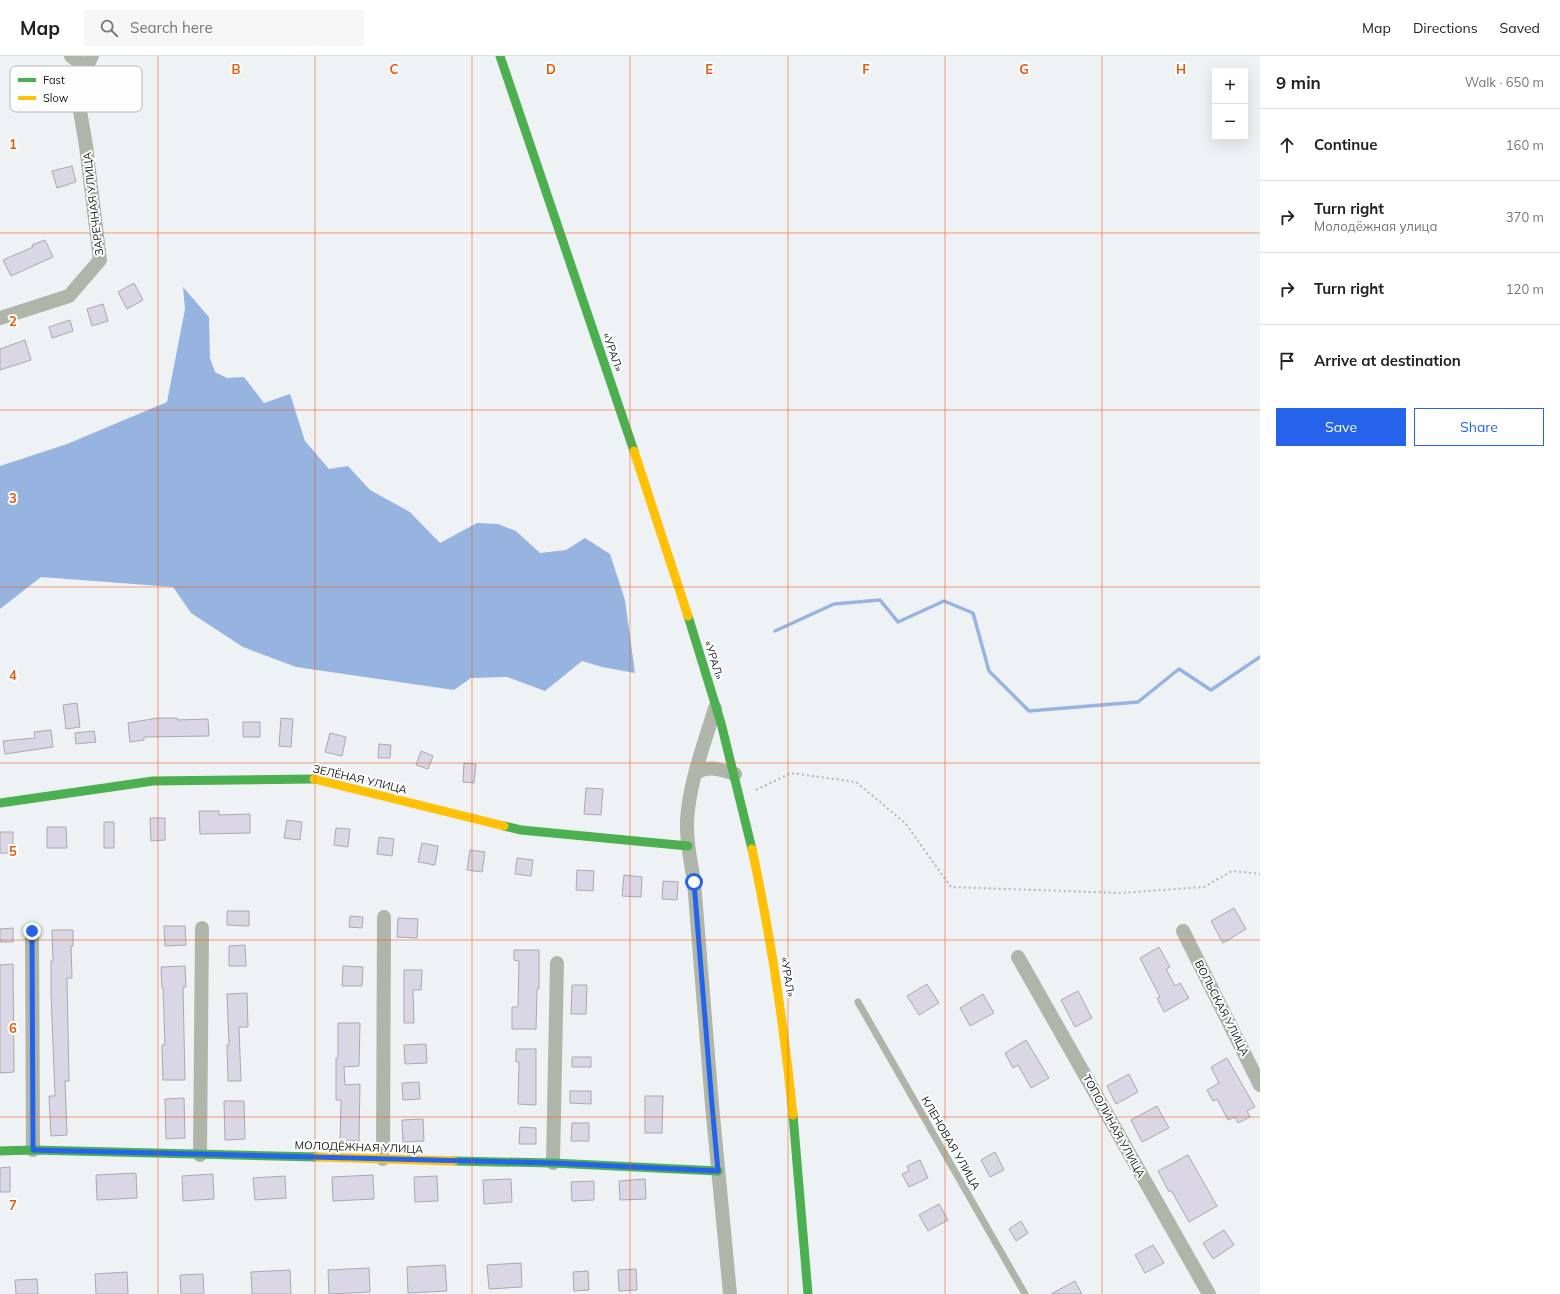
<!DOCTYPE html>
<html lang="en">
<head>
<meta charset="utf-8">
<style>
	:root { --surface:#fff; --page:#f6f6f6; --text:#222; --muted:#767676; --line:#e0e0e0; --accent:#2563eb }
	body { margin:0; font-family:Mulish,sans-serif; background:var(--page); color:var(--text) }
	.controls { position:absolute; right:12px; top:12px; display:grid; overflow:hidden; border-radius:0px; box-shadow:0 4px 16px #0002 }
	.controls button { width:36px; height:36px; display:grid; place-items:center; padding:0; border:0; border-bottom:1px solid var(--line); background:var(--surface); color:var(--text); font:20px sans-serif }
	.stop { position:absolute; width:12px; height:12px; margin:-9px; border:3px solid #2563eb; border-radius:50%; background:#fff }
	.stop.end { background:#2563eb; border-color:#fff; box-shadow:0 1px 4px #0008 }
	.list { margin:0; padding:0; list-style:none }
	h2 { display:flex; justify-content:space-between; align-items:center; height:52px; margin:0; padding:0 16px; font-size:17px }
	h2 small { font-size:13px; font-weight:400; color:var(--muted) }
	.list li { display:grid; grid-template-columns:26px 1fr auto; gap:12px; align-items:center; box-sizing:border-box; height:72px; padding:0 16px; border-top:1px solid var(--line) }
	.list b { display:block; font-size:15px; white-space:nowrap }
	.list p { margin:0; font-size:13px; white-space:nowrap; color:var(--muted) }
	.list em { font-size:13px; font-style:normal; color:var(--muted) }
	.actions { display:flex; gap:8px; padding:12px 16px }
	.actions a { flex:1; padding:9px 0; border:1px solid var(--accent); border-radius:0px; text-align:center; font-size:14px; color:var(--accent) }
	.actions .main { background:var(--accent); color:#fff }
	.icon { flex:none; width:22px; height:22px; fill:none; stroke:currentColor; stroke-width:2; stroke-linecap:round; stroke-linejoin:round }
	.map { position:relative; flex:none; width:1260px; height:1238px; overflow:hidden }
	header { display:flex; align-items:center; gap:24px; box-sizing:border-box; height:56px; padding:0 20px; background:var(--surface); border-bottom:1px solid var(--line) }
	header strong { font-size:19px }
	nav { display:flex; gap:22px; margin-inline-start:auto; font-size:14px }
	.search { width:280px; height:36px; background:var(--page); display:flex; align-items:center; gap:10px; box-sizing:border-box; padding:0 14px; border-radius:0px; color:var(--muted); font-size:15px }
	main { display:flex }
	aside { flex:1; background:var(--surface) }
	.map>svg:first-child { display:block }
	.water { fill:#97b4e1 }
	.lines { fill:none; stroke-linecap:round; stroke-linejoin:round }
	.stream { stroke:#97b4e1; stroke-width:3.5 }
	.building { fill:#dad6e6; stroke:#a9a9ac }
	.path { stroke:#b4b7b3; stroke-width:2; stroke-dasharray:2 3; stroke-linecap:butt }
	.lane { stroke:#afb6a9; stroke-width:7 }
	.street { stroke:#afb6a9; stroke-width:14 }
	.fast { stroke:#4caf50; stroke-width:9 }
	.slow { stroke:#ffc107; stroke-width:9 }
	.route { stroke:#2563eb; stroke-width:5 }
	.grid { fill:none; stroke:#e8590c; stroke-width:1; stroke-opacity:0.55 }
	.labels { text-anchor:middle; stroke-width:4; stroke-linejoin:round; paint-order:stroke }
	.street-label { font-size:11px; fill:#151618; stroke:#fefefe }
	.key { fill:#fefefe; stroke:#b8b8b9; stroke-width:1 }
	.key-label { font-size:11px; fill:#151618 }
	.grid-label { font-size:13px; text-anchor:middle; font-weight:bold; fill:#e8590c; stroke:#fefefe; stroke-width:4; stroke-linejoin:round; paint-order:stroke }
</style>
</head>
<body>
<header>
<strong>Map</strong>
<div class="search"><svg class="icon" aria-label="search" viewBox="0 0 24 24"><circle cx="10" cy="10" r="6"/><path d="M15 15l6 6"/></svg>Search here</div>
<nav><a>Map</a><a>Directions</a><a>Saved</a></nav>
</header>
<main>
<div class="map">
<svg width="1260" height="1238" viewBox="0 0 1260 1238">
	<rect width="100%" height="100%" fill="#eff2f5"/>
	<path class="water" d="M183,231l26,30 1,41 5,14 12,6 17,-1 20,26 26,-9 15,47 24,28 19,-3 22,24 40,22 30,31 37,-20 21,1 18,7 24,22 26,-3 19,-12 25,16 15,46 10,73 -33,-6 -20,-6 -37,30 -38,-14 -36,1 -17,12 -158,-23 -53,-20 -52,-34 -18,-26 -132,-10 -41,32v-143l67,-22 100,-42 18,-93z"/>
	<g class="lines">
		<path class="stream" d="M775,575l59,-27 46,-4 18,22 46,-21 29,12 16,58 40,40 109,-9 41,-33 32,21 49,-33"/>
	</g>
	<path class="building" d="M72,110l4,16 -19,6 -5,-17z
		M45,184l8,17 -42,19 -8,-16 30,-13 -1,-2z
		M134,227l9,17 -16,9 -9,-17z
		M103,248l5,17 -16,5 -5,-17z
		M70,264l3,11 -21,7 -3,-11z
		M25,284l6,20 -31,10v-21z
		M77,647l3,24 -14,2 -3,-24z
		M158,662h19l1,2 30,-1 1,17 -65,1v3l-14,2 -2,-19z
		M281,662l12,1 -2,28 -12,-1z
		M243,666h17v15h-17z
		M51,674l2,17 -48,7 -2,-13 32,-3 -1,-6z
		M94,675l2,11 -20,2 -1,-11z
		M330,677l16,4 -4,19 -17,-4z
		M379,688l12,1 -1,13h-12z
		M421,695l12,5 -5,13 -12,-4z
		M464,707l12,1 -2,19 -11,-1z
		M586,732l17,1 -2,26 -17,-1z
		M199,755h20v4l31,-1v19l-50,1z
		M150,762h15v22l-14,1z
		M287,764l15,2 -2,18 -16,-2z
		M104,766h10v26h-10z
		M47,771h19l1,21h-20z
		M336,772l14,1 -2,18 -14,-2z
		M0,776h13v21h-13z
		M379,781l15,2 -2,17 -15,-2z
		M422,787l16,3 -3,19 -17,-3z
		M470,794l15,2 -3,20 -15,-2z
		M517,802l16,2 -2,16 -16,-2z
		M577,814l17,1 -1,20 -17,-1z
		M624,819l18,2 -1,20 -19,-1z
		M663,825l15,1 -1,18 -15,-1z
		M1234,852l12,21 -23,14 -12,-22z
		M227,855h22v15l-22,-1z
		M350,860l13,1 -1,11 -13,-1z
		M398,862l20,1 -1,19 -20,-1z
		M164,870h21l1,19 -21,1z
		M13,872v14h-13v-13z
		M52,874h21v16h-2l1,32h-5l2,103h-4l2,54 -16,1 -2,-40h6l-4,-103v-32h2z
		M245,889l1,21h-17v-20z
		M1159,891l11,20 -4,2 9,17 5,-3 9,15 -25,14 -7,-14 3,-1 -20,-39z
		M514,894h25v39h-2l-1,40h-24v-22h6l1,-46 -5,-1z
		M13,908l1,108 -14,1v-108z
		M185,910l1,21h-3l2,93h-22l-1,-35h3l-2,-57h-1l-1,-21z
		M343,910l20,1 -1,19h-20z
		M404,914h18l-1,20h-8l1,33h-10z
		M927,928l12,19 -20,12 -12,-19z
		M572,929h15l-1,29h-15z
		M1078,935l14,27 -17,9 -14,-27z
		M247,937l1,34h-9l2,54h-13l-1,-36h2l-2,-51z
		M983,938l11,19 -24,13 -10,-18z
		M338,967h22l-1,43 -15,1 1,18 15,-1 -1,57h-19l1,-41h-5v-42h2z
		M1026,984l23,38 -18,10 -13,-23 -5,3 -8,-15z
		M426,988l1,19 -22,1 -1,-19z
		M516,993h20v56l-18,-1 1,-42h-3z
		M572,1001h19v10h-19z
		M1227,1002l28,49 -8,4 3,6 -12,6 -3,-6 -7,3 -11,-21 -4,2 -6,-11 12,-7 -8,-16z
		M1129,1018l9,18 -22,12 -9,-18z
		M419,1026l1,17 -17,1 -1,-17z
		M570,1035h21v13l-21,-1z
		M645,1040h18l-1,37h-17z
		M184,1042l1,40 -19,1 -1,-40z
		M224,1045h20l1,38 -20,1z
		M1157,1050l12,22 -27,14 -11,-22z
		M423,1063l1,22 -21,1 -1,-22z
		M572,1067h17v18h-18z
		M520,1071l16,1v16h-17z
		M995,1096l9,18 -14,7 -9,-17z
		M1188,1099l29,51 -28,16 -18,-32 -2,2 -11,-21z
		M920,1104l8,18 -19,9 -7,-13 7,-3 -2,-5z
		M10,1111v25h-10v-24z
		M136,1117l1,25 -40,2 -1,-25z
		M213,1118l1,25 -31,2 -1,-25z
		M373,1119l1,24 -41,2 -1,-24z
		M285,1120l1,22 -31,2 -2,-22z
		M437,1120l1,25 -23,1 -1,-25z
		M511,1123l1,23 -28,2 -1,-24z
		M645,1123l1,20 -26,1 -1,-19z
		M594,1125v19l-22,1 -1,-19z
		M939,1148l9,16 -20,11 -9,-16z
		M1021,1165l7,12 -12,8 -7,-12z
		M1224,1174l10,15 -21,14 -10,-16z
		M1153,1189l11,18 -19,10 -10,-18z
		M521,1207l1,24 -33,2 -2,-24z
		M445,1209l2,26 -39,2 -1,-26z
		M369,1212l1,24 -41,2 -1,-24z
		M636,1213l1,21 -18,1 -1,-21z
		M290,1214l1,24h-39l-1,-22z
		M588,1215l1,19 -15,1 -1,-19z
		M127,1216l1,22h-32l-1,-20z
		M203,1218l1,20h-23l-1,-19z
		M37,1223l1,15h-22l-1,-14z
		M1075,1225l7,13h-31z"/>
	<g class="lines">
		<path class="path" d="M756,734l35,-17 65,9 49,41 46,64 169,6 84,-6 28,-16 28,3"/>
		<path class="lane" d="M858,946l167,292"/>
		<path class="street" d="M71,0l15,11
			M0,262l69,-22 31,-36 -14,-114 -10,-59 16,-31
			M715,652c-11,37 -26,75 -28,113 -1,21 4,41 7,61l18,223 18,189
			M695,718c13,-10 26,-4 40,0
			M32,875l1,219
			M1183,875l77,154
			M1018,901l191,337
			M200,1099l2,-227
			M383,1103l1,-242
			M553,1107l4,-200"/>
		<path class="fast" d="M500,0l134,395
			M688,560l33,107 31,126
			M0,747l153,-22 161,-2
			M504,770l17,4 167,16
			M793,1059l15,179
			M0,1095l33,-1 284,7
			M454,1105l99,2 165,8"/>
		<path class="slow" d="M634,395l54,165
			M314,723l190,47
			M752,793c19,88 32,177 41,266
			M317,1101l137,4"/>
	</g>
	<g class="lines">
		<path class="route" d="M32,875l1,219 520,13 165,8 -6,-66 -18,-223"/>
	</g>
	<path class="grid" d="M158,0v1238M315,0v1238M472,0v1238M630,0v1238M788,0v1238M945,0v1238M1102,0v1238M0,177h1260M0,354h1260M0,531h1260M0,707h1260M0,884h1260M0,1061h1260"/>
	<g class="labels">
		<g class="street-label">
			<text transform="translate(93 148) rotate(-97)" y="4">ЗАРЕЧНАЯ УЛИЦА</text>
			<text transform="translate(613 296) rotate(71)" y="4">«УРАЛ»</text>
			<text transform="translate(714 604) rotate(73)" y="4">«УРАЛ»</text>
			<text transform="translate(360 723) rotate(13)" y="4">ЗЕЛЁНАЯ УЛИЦА</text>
			<text transform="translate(788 921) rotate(81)" y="4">«УРАЛ»</text>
			<text transform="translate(1222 952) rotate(63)" y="4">ВОЛЬСКАЯ УЛИЦА</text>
			<text transform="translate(1114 1070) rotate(61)" y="4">ТОПОЛИНАЯ УЛИЦА</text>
			<text transform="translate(951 1087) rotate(60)" y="4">КЛЕНОВАЯ УЛИЦА</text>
			<text transform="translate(359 1091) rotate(2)" y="4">МОЛОДЁЖНАЯ УЛИЦА</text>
		</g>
	</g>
	<rect x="10" y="10" width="132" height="46" rx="6" class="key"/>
	<rect x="18" y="22" width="18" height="4" fill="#4caf50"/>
	<rect x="18" y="40" width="18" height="4" fill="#ffc107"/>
	<g class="key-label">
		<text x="43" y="28">Fast</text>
		<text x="43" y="46">Slow</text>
	</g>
	<g class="grid-label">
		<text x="236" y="18">B</text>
		<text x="394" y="18">C</text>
		<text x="551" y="18">D</text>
		<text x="709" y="18">E</text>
		<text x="866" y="18">F</text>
		<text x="1024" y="18">G</text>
		<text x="1181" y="18">H</text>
		<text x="13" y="93">1</text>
		<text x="13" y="270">2</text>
		<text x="13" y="447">3</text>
		<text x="13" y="624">4</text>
		<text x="13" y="800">5</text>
		<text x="13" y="977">6</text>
		<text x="13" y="1154">7</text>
	</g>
</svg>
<div class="controls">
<button>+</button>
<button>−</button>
</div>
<div class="stop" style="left:694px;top:826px"></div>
<div class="stop end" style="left:32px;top:875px"></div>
</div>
<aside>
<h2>9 min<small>Walk · 650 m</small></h2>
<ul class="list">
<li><svg class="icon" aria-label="ahead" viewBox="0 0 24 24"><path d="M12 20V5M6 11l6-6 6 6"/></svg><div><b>Continue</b></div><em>160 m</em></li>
<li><svg class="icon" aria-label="right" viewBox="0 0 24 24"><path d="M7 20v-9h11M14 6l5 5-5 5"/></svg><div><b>Turn right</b><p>Молодёжная улица</p></div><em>370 m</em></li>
<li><svg class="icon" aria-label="right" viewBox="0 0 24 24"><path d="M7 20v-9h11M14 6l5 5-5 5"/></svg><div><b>Turn right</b></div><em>120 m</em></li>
<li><svg class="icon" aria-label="arrive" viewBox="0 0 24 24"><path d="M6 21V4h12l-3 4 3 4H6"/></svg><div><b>Arrive at destination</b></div></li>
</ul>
<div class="actions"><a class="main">Save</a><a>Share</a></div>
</aside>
</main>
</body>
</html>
